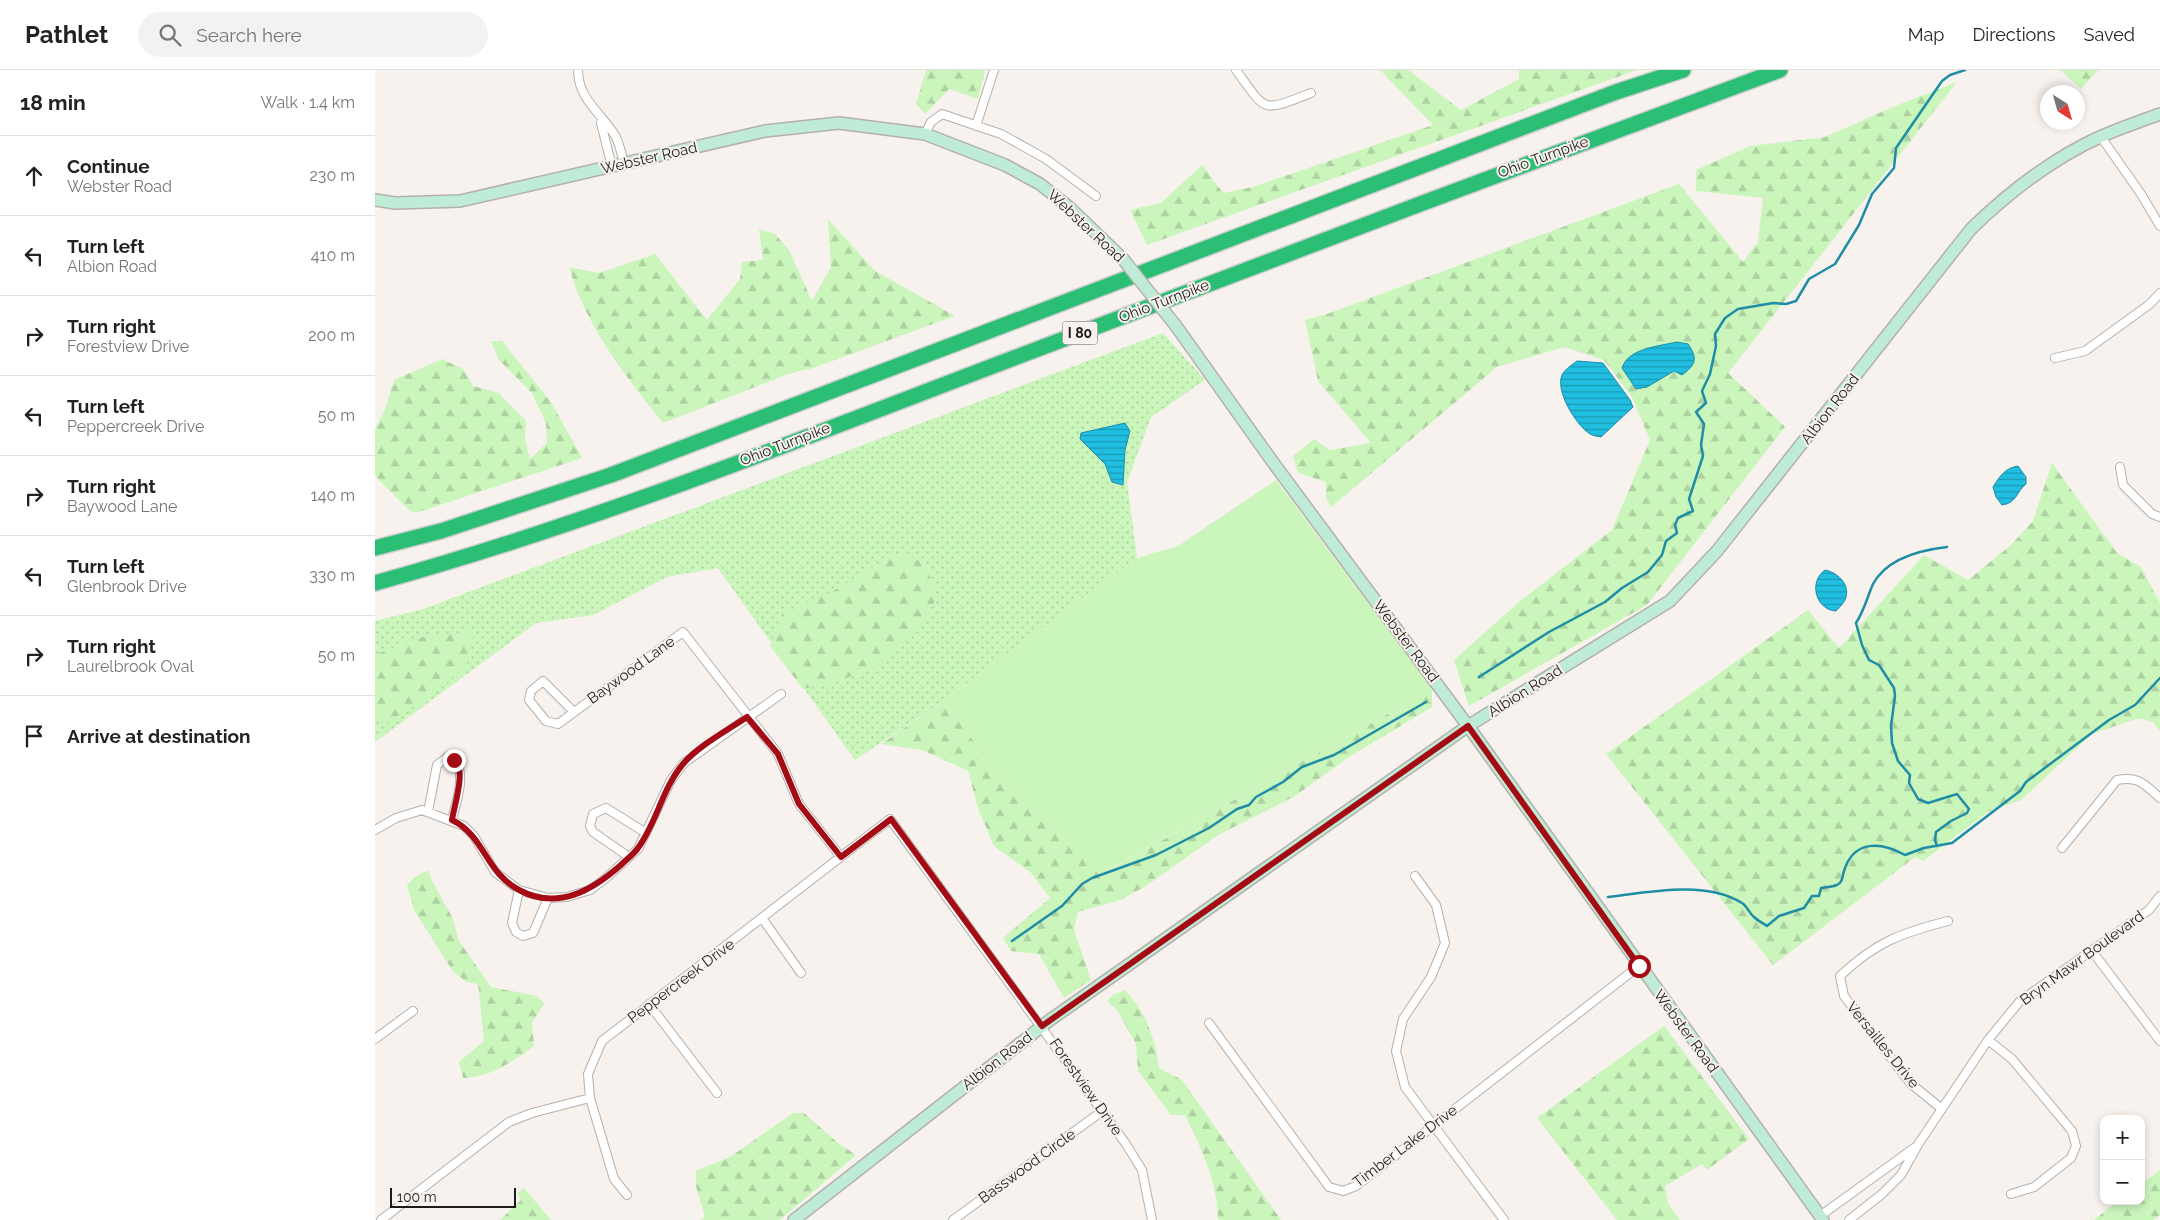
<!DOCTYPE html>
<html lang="en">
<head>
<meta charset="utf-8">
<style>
	:root { --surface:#fff; --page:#f2f2f2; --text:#222; --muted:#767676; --line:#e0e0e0 }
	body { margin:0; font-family:Raleway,sans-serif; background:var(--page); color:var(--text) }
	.controls { position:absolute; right:15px; bottom:15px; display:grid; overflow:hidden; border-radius:10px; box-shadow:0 2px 8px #0003 }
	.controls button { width:45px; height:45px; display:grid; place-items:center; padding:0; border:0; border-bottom:1px solid var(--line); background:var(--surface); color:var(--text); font:25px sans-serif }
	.compass { position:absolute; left:1665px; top:15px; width:45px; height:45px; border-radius:50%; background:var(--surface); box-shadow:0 2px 8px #0003; rotate:143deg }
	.scale { position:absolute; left:15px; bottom:12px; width:126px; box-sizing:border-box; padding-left:5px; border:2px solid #1e1c1b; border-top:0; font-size:14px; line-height:18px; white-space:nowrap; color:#1e1c1b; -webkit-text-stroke:4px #f8f2ee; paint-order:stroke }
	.stop { position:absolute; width:15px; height:15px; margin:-11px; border:4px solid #a40b14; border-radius:50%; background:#fff }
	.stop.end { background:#a40b14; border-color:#fff; box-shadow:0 1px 5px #0008 }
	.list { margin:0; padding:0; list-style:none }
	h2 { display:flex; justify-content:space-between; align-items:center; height:65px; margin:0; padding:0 20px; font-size:21px }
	h2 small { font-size:16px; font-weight:400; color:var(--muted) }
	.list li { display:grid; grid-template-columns:32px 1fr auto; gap:15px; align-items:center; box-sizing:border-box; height:80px; padding:0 20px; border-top:1px solid var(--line) }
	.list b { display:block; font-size:19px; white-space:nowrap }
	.list p { margin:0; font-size:16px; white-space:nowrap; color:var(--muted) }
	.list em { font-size:16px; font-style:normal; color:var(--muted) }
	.icon { flex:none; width:28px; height:28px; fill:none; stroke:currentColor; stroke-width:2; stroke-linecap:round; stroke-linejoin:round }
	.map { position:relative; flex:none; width:1785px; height:1150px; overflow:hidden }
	header { display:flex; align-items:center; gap:30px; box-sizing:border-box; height:70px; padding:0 25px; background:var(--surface); border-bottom:1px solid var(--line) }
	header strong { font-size:24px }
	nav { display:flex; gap:28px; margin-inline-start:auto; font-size:18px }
	.search { width:350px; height:45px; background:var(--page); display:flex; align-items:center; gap:12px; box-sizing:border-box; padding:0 18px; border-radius:28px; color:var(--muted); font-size:19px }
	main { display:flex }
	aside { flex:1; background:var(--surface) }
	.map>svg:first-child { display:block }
	.grass { fill:url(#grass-dots) }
	.forest { fill:url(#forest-firs) }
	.garden { fill:#caf5bb }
	.water { fill:url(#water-rules); stroke:#1f8da5 }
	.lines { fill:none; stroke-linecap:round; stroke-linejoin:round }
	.stream { stroke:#1f8da5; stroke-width:2.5 }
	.street-casing { stroke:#b5b0ac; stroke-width:10 }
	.secondary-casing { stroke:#b5b0ac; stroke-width:14 }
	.highway-casing { stroke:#cecdcd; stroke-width:18 }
	.street { stroke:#fff; stroke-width:8 }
	.secondary { stroke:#bfecd6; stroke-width:11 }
	.highway { stroke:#2abf75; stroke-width:15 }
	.secondary-bridge-casing { stroke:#b5b0ac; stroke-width:14; stroke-linecap:butt }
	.secondary-bridge { stroke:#bfecd6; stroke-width:11 }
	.route { stroke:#a40b14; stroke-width:6 }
	.labels { text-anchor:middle; stroke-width:4; stroke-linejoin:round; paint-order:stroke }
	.shield { fill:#f8f2ee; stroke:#5f5c5a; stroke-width:1 }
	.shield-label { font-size:14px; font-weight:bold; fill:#1e1c1b }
	.street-label { font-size:15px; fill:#1e1c1b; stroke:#f8f2ee }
</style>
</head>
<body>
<header>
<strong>Pathlet</strong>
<div class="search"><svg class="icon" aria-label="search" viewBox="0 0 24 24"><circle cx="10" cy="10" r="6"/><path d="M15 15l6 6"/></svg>Search here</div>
<nav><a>Map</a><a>Directions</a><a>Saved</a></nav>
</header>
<main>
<aside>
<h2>18 min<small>Walk · 1.4 km</small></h2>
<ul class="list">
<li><svg class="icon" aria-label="ahead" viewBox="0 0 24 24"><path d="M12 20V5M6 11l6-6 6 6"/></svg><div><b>Continue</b><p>Webster Road</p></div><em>230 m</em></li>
<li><svg class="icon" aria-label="left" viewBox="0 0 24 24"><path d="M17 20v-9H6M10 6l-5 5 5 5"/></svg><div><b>Turn left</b><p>Albion Road</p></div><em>410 m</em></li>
<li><svg class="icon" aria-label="right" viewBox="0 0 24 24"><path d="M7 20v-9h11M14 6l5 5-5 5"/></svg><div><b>Turn right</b><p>Forestview Drive</p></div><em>200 m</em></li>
<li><svg class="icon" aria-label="left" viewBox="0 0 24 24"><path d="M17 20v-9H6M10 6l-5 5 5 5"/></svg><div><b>Turn left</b><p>Peppercreek Drive</p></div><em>50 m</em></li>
<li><svg class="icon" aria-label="right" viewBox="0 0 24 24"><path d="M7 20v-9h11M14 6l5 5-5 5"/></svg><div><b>Turn right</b><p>Baywood Lane</p></div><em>140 m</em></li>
<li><svg class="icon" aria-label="left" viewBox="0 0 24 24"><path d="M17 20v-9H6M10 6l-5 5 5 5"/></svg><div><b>Turn left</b><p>Glenbrook Drive</p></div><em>330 m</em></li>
<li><svg class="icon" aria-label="right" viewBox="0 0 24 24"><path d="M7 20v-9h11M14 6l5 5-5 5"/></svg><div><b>Turn right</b><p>Laurelbrook Oval</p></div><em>50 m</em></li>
<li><svg class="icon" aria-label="arrive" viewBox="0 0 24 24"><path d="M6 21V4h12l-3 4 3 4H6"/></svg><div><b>Arrive at destination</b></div></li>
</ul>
</aside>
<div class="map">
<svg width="1785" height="1150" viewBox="0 0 1785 1150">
	<defs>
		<pattern id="grass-dots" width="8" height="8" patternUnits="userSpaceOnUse" patternTransform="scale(1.25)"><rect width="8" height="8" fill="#caf5bb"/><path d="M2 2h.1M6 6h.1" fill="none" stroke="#add1a0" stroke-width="1.8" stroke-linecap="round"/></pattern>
		<pattern id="forest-firs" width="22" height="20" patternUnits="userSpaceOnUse" patternTransform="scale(1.25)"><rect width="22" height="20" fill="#caf5bb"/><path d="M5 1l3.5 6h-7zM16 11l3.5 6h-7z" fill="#add1a0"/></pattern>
		<pattern id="water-rules" width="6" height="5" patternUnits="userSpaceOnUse" patternTransform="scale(1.25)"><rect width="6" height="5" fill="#20bee0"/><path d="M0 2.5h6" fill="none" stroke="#1b9ab5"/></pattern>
	</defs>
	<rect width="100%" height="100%" fill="#f8f2ee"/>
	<path class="grass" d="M788,263l42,47 -54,37 -24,65 10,76 -194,143 -88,59 -137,-192 -51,9 -74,38 -57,8 -161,119v-121l48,-12z"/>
	<path class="forest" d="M551,0h59l-7,29 -29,-10 -24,25 -9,-10z
		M1005,0h28l53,40 58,-31v-9h118l-490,175 -17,-35 31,-7 41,-38 21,28 30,-6 180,-62z
		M1685,0h38l-17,19z
		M1582,12l-229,291 57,54 -138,178 -178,101 -15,-46 66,-59 92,-71 38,-90 -18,-43 -28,-37 -40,-13 -67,20 -166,140 -5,-9v-16l-28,-9 -5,-17 21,-17 16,11 41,-7 -53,-62 -13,-61 22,-6 352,-130 64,78 15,-20 5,-44 -67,-7v-21l54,-24 75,-9 75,-33z
		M453,149l47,52 80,45 -142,52 -22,5 -128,50c-38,-48 -77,-96 -94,-156l30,6 56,-19 52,66 33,-41 2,-17 21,-2 -4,-31 16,5 14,16 23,51 19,-34z
		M116,271h11l49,61 31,56 -166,55 -6,-2 -35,-35v-47l11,-22 8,-27 48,-21 21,10 10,17 26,7 27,28 -1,19 5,19 17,-16 -1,-20 -14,-30 -33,-33z
		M1677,393l65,90 24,14 19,36v128l-7,-9 -14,-4 -47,16 -71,66 -33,12 -65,49 -8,-4 -142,108 -167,-211 202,-144 31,38 85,-93 44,25 43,-35 22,-24z
		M518,485h16l18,11 9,33 -16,28 -47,41 -34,13 -36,8 -33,-43 12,-32 53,-24z
		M101,560l-6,14 -3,21 -34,29 -48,30 -10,-3v-66l40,-16z
		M1057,619v18l-83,50 -54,39 -77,39 -72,51 -26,14 -42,12 -4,18 17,50 -27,18 -25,-44 -28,-3 -8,-13 47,-40 -19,-25 -37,-27 -16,-38 -10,-37 -46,-21 -41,-6 62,-43 65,84 94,89z
		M53,800l3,9 21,38 7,24 32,46 46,9 7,8 -12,19 2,23c-22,16 -43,31 -71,32l-4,-16 25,-21 -6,-57 -12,-2 -14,-12 -38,-60 -7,-25 8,-8z
		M750,920c21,22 30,48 34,78l23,12 99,140h-63c0,-37 -17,-72 -33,-105h-14l-33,-44 -2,-27 -19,-34 -10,-9 6,-6z
		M1289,956l85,113 -42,31 -5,-6 -37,22 3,18 12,16h-63l-80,-102z
		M418,1043h11l34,30 18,12 -76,65h-79l4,-3 -9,-31v-15l34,-14z
		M1785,1100v45l-7,5h-59l24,-19h23v-17z
		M149,1118l27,32h-51l21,-20 -4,-7z"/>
	<path class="garden" d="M901,410l156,209 -331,185 -93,-89 -65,-84 194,-143 41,-12z"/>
	<path class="water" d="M1302,272l11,2c10,14 8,21 -6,31l-8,-4 -27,16 -11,2 -14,-21c6,-20 38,-22 55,-26z
		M1202,291l26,2 27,37 3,7 -32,30c-4,-1 -8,-1 -11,-3 -14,-9 -35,-43 -28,-59 3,-6 10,-10 15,-14z
		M750,353l5,8 -5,19 -2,35 -11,-3 -7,-18 -25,-25 1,-6z
		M1643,396l8,11v7c-10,8 -9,19 -24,21l-6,-8 -3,-10c7,-11 12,-19 25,-21z
		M1450,500c11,2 25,13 21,27 -1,5 -6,10 -10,14 -20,-1 -28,-29 -11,-41z"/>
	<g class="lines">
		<path class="stream" d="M1104,607l70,-45 56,-30 17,-14 26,-16 14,-17 4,-14 11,-8 -2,-8 3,-7 15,-7 -4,-12 14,-43 -2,-11 3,-21 -8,-12 10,-9 -4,-12 8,-17 6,-28 -1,-12 10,-16 13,-9 35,-6 13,1 10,-3 13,-22 26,-15 24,-39 13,-31 22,-26 2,-20 46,-67 8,-6 15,-5
			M1562,776l-2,-6 1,-8 15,-11 16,-8 2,-4 -12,-15 -29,9 -10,-4 -9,-16 1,-8 -12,-14 -6,-18 -1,-17 4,-30 -1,-8 -15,-23 -10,-5 -7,-15 -6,-22c8,-12 11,-25 17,-39 14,-26 48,-34 74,-37
			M1233,827c40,-5 98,-17 134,6 5,3 7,10 12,14 4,4 9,6 13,9l12,-10 25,-8 8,-12h7l2,-8c5,-1 11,-1 16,-3 6,-3 5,-8 7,-14 10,-32 37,-29 61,-16l19,-7 28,-5 68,-52 6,-9 83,-62 26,-15 25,-27
			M637,871l50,-35 20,-22 10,-6 64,-23 53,-27 28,-19 12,-4 7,-8 27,-15 19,-15 32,-12 92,-53"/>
		<g class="street-casing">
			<path id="street" d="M203,0c0,30 24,43 38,67 4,9 6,18 8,27
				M861,0c31,42 24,43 75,23
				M226,53l11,44
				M601,56l18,-56
				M550,64l6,-12 11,-8 59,20 45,25 50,37
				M1726,67l40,57 19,32
				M1680,288l30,-7 65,-47 10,-11
				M1745,397l3,18 29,29 8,3
				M199,642l-31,-31 -12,10 -2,9 17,21 12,3 125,-92 95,122 21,50 42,53
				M53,742l9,-47 12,-9c21,12 7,45 3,64
				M0,760l21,-12 26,-8 42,16 10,10 21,36 24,18 29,8 19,-1 23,-7 16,-12 32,-29 33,-69 13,-17 97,-69
				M1687,778l55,-68c22,-4 27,4 43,18
				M254,787l-36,-25 -3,-6 3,-12 13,-6 40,25
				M1040,806l21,29 9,38 -14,34 -28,42 -7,32 9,36 99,133
				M144,820l-7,33 4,9 7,4 10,-3 15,-35
				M387,848l39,55
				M1717,881l68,90
				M274,934l68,89
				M834,953l120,164 14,4 13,-5 283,-220
				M0,969l38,-28
				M1613,970l24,19 60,72 4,15 -5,12 -37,29 -23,7
				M1567,1039l-32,-26 -66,-87 -4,-20c36,-34 61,-43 108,-55
				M252,1125l-13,-16 -24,-81 -2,-24 14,-33 288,-222 236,325 16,26 10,50
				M1445,1146l94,-68
				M6,1150l128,-98 23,-9 58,-15
				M578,1150l148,-108
				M1474,1150l33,-26 19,-19 18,-32 69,-103 32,-39 129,-91 11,-14"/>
		</g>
		<g class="secondary-casing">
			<path id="secondary" d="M0,130l20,3 65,-2 305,-70 74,-8 86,11 80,31 35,19 30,24 53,51
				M801,256l96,135 196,265 355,494
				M419,1150l256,-200 418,-294 202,-125 47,-50 254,-322c38,-37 82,-71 131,-93 19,-8 39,-15 58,-22"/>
		</g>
		<g class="highway-casing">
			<path id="highway" d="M0,478l66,-17 170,-56 1005,-383 67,-22
				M0,513c215,-59 423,-143 631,-222 258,-98 515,-196 774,-291"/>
		</g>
		<use href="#street" class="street"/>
		<use href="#secondary" class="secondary"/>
		<use href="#highway" class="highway"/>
		<g class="secondary-bridge-casing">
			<path id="secondary-bridge" d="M748,189l53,67"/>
		</g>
		<use href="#secondary-bridge" class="secondary-bridge"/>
	</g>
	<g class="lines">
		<path class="route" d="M79,690c13,8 0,46 -2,60 33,16 33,52 67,70 39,21 74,0 103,-26 5,-5 12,-10 16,-16 19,-26 24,-59 45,-84 15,-18 45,-34 64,-47l31,37 21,50 42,53 50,-38 151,207 426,-300 171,240"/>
	</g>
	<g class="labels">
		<rect class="shield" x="687.5" y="251.5" width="35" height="23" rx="4"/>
		<g class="shield-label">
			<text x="705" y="268">I 80</text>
		</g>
		<g class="street-label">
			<text transform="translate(1168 87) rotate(-20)" y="5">Ohio Turnpike</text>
			<text transform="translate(274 88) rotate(-13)" y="5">Webster Road</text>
			<text transform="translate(711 156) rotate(43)" y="5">Webster Road</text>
			<text transform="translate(789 231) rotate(-21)" y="5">Ohio Turnpike</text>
			<text transform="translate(1455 339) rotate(-52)" y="5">Albion Road</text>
			<text transform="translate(410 374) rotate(-21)" y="5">Ohio Turnpike</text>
			<text transform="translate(1031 571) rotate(53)" y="5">Webster Road</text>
			<text transform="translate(256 600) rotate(-36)" y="5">Baywood Lane</text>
			<text transform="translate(1150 621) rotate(-32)" y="5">Albion Road</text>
			<text transform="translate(1707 888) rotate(-36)" y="5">Bryn Mawr Boulevard</text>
			<text transform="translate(306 911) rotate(-37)" y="5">Peppercreek Drive</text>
			<text transform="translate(1311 961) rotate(54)" y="5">Webster Road</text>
			<text transform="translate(1508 975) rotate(51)" y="5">Versailles Drive</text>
			<text transform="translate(622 991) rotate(-38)" y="5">Albion Road</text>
			<text transform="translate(711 1017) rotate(55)" y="5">Forestview Drive</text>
			<text transform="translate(1030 1076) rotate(-37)" y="5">Timber Lake Drive</text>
			<text transform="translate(652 1096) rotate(-36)" y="5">Basswood Circle</text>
		</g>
	</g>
</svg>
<div class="controls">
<button>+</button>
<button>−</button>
</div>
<svg class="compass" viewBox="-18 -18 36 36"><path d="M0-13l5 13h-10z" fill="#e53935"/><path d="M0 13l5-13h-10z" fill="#767676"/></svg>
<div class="scale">100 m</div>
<div class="stop" style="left:1264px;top:896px"></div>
<div class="stop end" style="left:79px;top:690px"></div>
</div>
</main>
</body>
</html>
